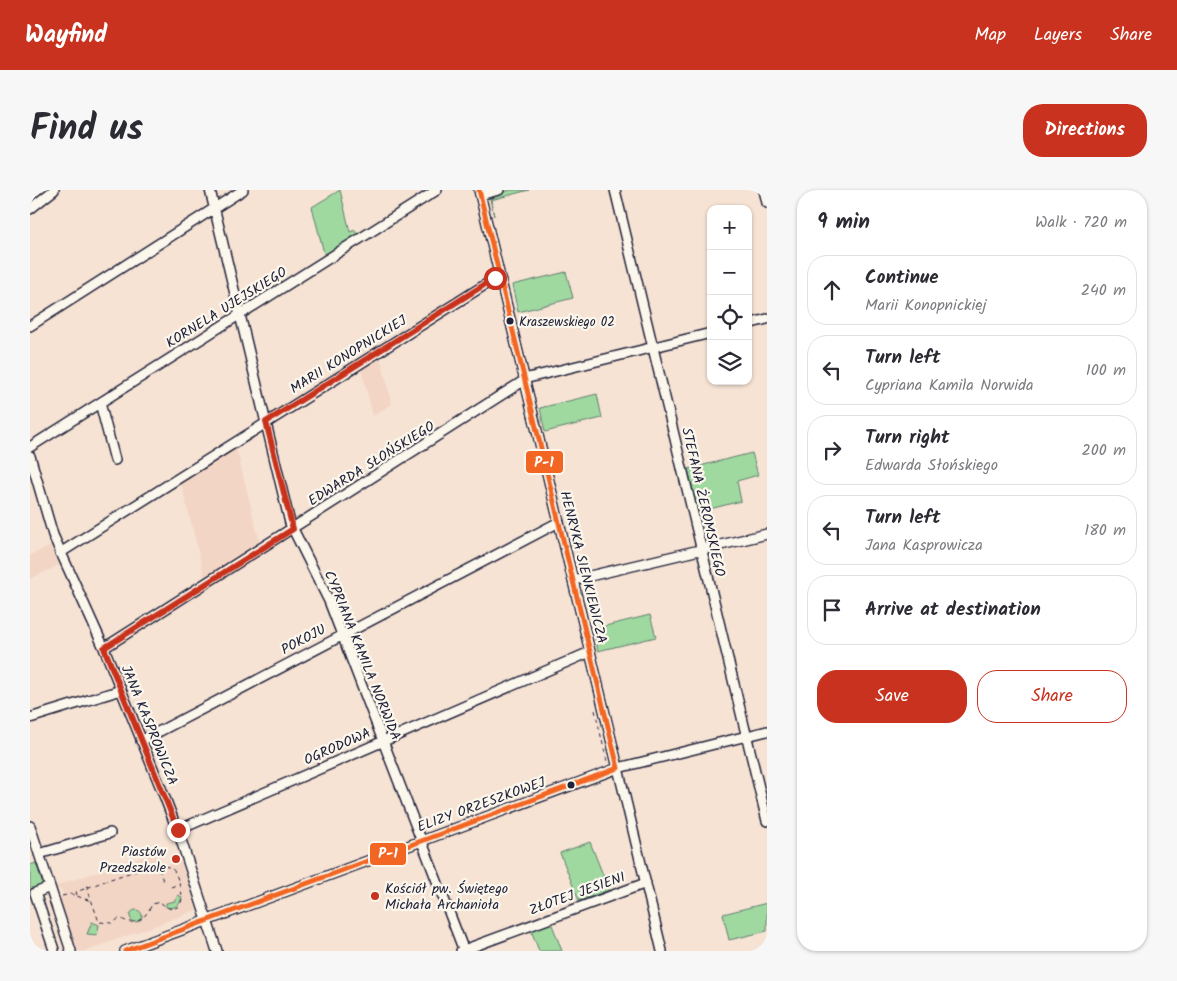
<!DOCTYPE html>
<html lang="en">
<head>
<meta charset="utf-8">
<style>
	:root { --surface:#fff; --page:#f7f7f7; --text:#2b2b33; --muted:#7c7c81; --line:#e1e1e2; --accent:#c8321e }
	body { margin:0; font-family:Kalam,sans-serif; background:var(--page); color:var(--text) }
	.controls { position:absolute; right:15px; top:15px; display:grid; overflow:hidden; border-radius:10px; box-shadow:0 1px 4px #0004 }
	.controls button { width:45px; height:45px; display:grid; place-items:center; padding:0; border:0; border-bottom:1px solid var(--line); background:var(--surface); color:var(--text); font:25px sans-serif }
	.stop { position:absolute; width:15px; height:15px; margin:-11px; border:4px solid #c8321e; border-radius:50%; background:#fff }
	.stop.end { background:#c8321e; border-color:#fff; box-shadow:0 1px 5px #0008 }
	.list { margin:0; padding:0; list-style:none }
	h2 { display:flex; justify-content:space-between; align-items:center; height:65px; margin:0; padding:0 20px; font-size:21px }
	h2 small { font-size:16px; font-weight:400; color:var(--muted) }
	.list li { display:grid; grid-template-columns:32px 1fr auto; gap:15px; align-items:center; box-sizing:border-box; height:70px; margin:0 10px 10px; padding:0 10px; border:1px solid var(--line); border-radius:20px }
	.list b { display:block; font-size:19px; white-space:nowrap }
	.list p { margin:0; font-size:16px; white-space:nowrap; color:var(--muted) }
	.list em { font-size:16px; font-style:normal; color:var(--muted) }
	.actions { display:flex; gap:10px; padding:15px 20px }
	.actions a { flex:1; padding:11px 0; border:1px solid var(--accent); border-radius:20px; text-align:center; font-size:18px; color:var(--accent) }
	.actions .main { background:var(--accent); color:#fff }
	.icon { flex:none; width:28px; height:28px; fill:none; stroke:currentColor; stroke-width:2; stroke-linecap:round; stroke-linejoin:round }
	.map { position:relative; flex:none; width:737px; height:761px; overflow:hidden; border-radius:20px }
	header { display:flex; align-items:center; gap:30px; box-sizing:border-box; height:70px; padding:0 25px; background:var(--accent); color:#fff }
	header strong { font-size:24px }
	nav { display:flex; gap:28px; margin-inline-start:auto; font-size:18px }
	.intro { display:flex; align-items:center; justify-content:space-between; box-sizing:border-box; height:120px; padding:0 30px }
	h1 { margin:0; font-size:35px }
	.button { padding:12px 22px; border-radius:20px; background:var(--accent); color:#fff; font-size:18px; font-weight:700 }
	main { display:flex; gap:30px; padding:0 30px }
	aside { flex:1; background:var(--surface); border-radius:20px; box-shadow:0 1px 4px #0004 }
	.map>svg:first-child { display:block }
	.built { fill:#f2d5c4 }
	.green { fill:#9fd9a0; stroke:#607e6e }
	.lines { fill:none; stroke-linecap:round; stroke-linejoin:round }
	.minor-casing { stroke:#22223b; stroke-width:12 }
	.path { stroke:#22223b; stroke-width:1; stroke-dasharray:4 4; stroke-linecap:butt }
	.minor { stroke:#fbf7ec; stroke-width:9 }
	.bus-1-casing { stroke:#fbf7ec; stroke-width:9 }
	.bus-1 { stroke:#f26522; stroke-width:5 }
	.route { stroke:#c8321e; stroke-width:6 }
	.bus-dot { fill:#22223b; stroke:#fbf7ec; stroke-width:2 }
	.poi-dot { fill:#c8321e; stroke:#fbf7ec; stroke-width:2 }
	.labels { text-anchor:middle; stroke-width:4.5; stroke-linejoin:round; paint-order:stroke }
	.bus-label { font-size:13px; fill:#22223b; stroke:#fbf7ec; text-anchor:start }
	.street-label { font-size:14px; fill:#22223b; stroke:#fbf7ec }
	.poi-label { font-size:14px; fill:#22223b; stroke:#fbf7ec; text-anchor:end }
	.line-badge { stroke:#fbf7ec; stroke-width:2 }
	.badge-label { font-size:14px; text-anchor:middle; font-weight:bold; fill:#fff }
</style>
</head>
<body>
<header>
<strong>Wayfind</strong>
<nav><a>Map</a><a>Layers</a><a>Share</a></nav>
</header>
<div class="intro"><h1>Find us</h1><a class="button">Directions</a></div>
<main>
<div class="map">
<svg width="737" height="761" viewBox="0 0 737 761">
	<rect width="100%" height="100%" fill="#f6e3d4"/>
	<filter id="ink" filterUnits="userSpaceOnUse"><feTurbulence type="fractalNoise" baseFrequency=".02" numOctaves="2"/><feDisplacementMap in="SourceGraphic" scale="10" xChannelSelector="R" yChannelSelector="G"/><feConvolveMatrix kernelMatrix="1 2 1 2 8 2 1 2 1" color-interpolation-filters="sRGB"/></filter>
	<g filter="url(#ink)">
		<path class="built" d="M350,166l12,48 -19,12 -12,-48z
			M206,257l24,97 -55,35 -24,-97z
			M21,356l8,19 -29,14v-24z
			M128,662l5,14 18,-5 16,49 -111,41h-9l-18,-53 4,-2 -1,-4 -1,-3 -5,1 -1,-4z"/>
		<path class="green" d="M310,0l10,42 5,-2 2,5 -32,22 -13,-50z
			M481,0h18l-38,10 3,16 -4,-17 5,-2 -1,-3z
			M536,82l7,26 -55,14 -6,-27z
			M567,204l5,24 -57,14 -5,-24z
			M722,263l6,22 -21,6 4,20 -43,11 -10,-43z
			M620,425l6,22 -58,14 -5,-22z
			M560,652l19,48 -30,11 -19,-48z
			M6,673l7,22 -13,4v-24z
			M148,705l4,2c-2,9 -7,12 -16,10v-4l9,-2z
			M737,713v28l-38,9 -6,-26z
			M100 726a6 6 0 1 1 12 0a6 6 0 1 1-12 0Z
			M62,732l7,3 -2,10 -10,-1z
			M521,732l11,29h-23l-8,-21z"/>
		<g class="lines">
			<g class="minor-casing">
				<path id="minor" d="M180,0l80,333 39,78 135,350
					M449,0l183,761
					M585,0l152,631
					M734,0l3,13
					M450,5l19,-5
					M0,19l24,-19
					M718,134l19,-5
					M0,136l213,-136
					M70,213l15,57
					M0,257l407,-257
					M0,266l23,79 51,113 61,150 16,42 36,111
					M30,363l439,-277
					M543,390l194,-46
					M74,458l424,-270 183,-45
					M0,528l91,-28
					M111,551l418,-219
					M0,636l41,125
					M148,640l412,-178
					M9,664l71,-21
					M20,697l-15,6 19,57
					M95,761l493,-183 149,-37
					M431,761l185,-68"/>
			</g>
			<path class="path" d="M565,520l12,52
				M129,679l4,12
				M141,697l8,-3
				M47,705l-1,-3c22,-8 71,-29 93,-25 6,2 8,10 10,16 2,7 5,14 1,22 -8,7 -13,3 -20,-3l-8,2c-6,14 -17,24 -32,14l-8,5 -13,-1c-4,-12 -9,-24 -12,-37
				M32,706l9,-2 20,7"/>
			<use href="#minor" class="minor"/>
			<g class="bus-1-casing">
				<path id="bus-1" d="M95,761l493,-183 -139,-578"/>
			</g>
			<use href="#bus-1" class="bus-1"/>
		</g>
	</g>
	<g class="lines" filter="url(#ink)">
		<path class="route" d="M148,640l-74,-182 189,-119 -27,-107 229,-144"/>
	</g>
	<g class="bus-dot">
		<circle cx="480" cy="131" r="4.5"/>
		<circle cx="541" cy="595" r="4.5"/>
	</g>
	<g class="poi-dot">
		<circle cx="146" cy="669" r="5"/>
		<circle cx="345" cy="706" r="5"/>
	</g>
	<g class="labels">
		<g class="bus-label">
			<text x="489" y="136">Kraszewskiego 02</text>
		</g>
		<g class="street-label">
			<text transform="translate(196 117) rotate(-32)" y="5">KORNELA UJEJSKIEGO</text>
			<text transform="translate(318 164) rotate(-32)" y="5">MARII KONOPNICKIEJ</text>
			<text transform="translate(341 273) rotate(-32)" y="5">EDWARDA SŁOŃSKIEGO</text>
			<text transform="translate(674 312) rotate(77)" y="5">STEFANA ŻEROMSKIEGO</text>
			<text transform="translate(554 377) rotate(76)" y="5">HENRYKA SIENKIEWICZA</text>
			<text transform="translate(273 449) rotate(-28)" y="5">POKOJU</text>
			<text transform="translate(333 465) rotate(68)" y="5">CYPRIANA KAMILA NORWIDA</text>
			<text transform="translate(120 535) rotate(68)" y="5">JANA KASPROWICZA</text>
			<text transform="translate(307 556) rotate(-24)" y="5">OGRODOWA</text>
			<text transform="translate(451 614) rotate(-20)" y="5">ELIZY ORZESZKOWEJ</text>
			<text transform="translate(547 703) rotate(-20)" y="5">ZŁOTEJ JESIENI</text>
		</g>
		<g class="poi-label">
			<text x="136" y="666">Piastów<tspan x="136" dy="16">Przedszkole</tspan></text>
			<text x="355" y="703" text-anchor="start">Kościół pw. Świętego<tspan x="355" dy="16">Michała Archanioła</tspan></text>
		</g>
	</g>
	<g class="line-badge">
		<rect x="495" y="260" width="39" height="24" rx="5" fill="#f26522"/>
		<rect x="339" y="652" width="38" height="24" rx="5" fill="#f26522"/>
	</g>
	<g class="badge-label">
		<text x="514" y="277">P-1</text>
		<text x="358" y="668">P-1</text>
	</g>
</svg>
<div class="controls">
<button>+</button>
<button>−</button>
<button><svg class="icon" aria-label="locate" viewBox="0 0 24 24"><circle cx="12" cy="12" r="6"/><path d="M12 2v4M12 18v4M2 12h4M18 12h4"/></svg></button>
<button><svg class="icon" aria-label="layers" viewBox="0 0 24 24"><path d="M12 4l9 5-9 5-9-5zM3 14l9 5 9-5"/></svg></button>
</div>
<div class="stop" style="left:465px;top:88px"></div>
<div class="stop end" style="left:148px;top:640px"></div>
</div>
<aside>
<h2>9 min<small>Walk · 720 m</small></h2>
<ul class="list">
<li><svg class="icon" aria-label="ahead" viewBox="0 0 24 24"><path d="M12 20V5M6 11l6-6 6 6"/></svg><div><b>Continue</b><p>Marii Konopnickiej</p></div><em>240 m</em></li>
<li><svg class="icon" aria-label="left" viewBox="0 0 24 24"><path d="M17 20v-9H6M10 6l-5 5 5 5"/></svg><div><b>Turn left</b><p>Cypriana Kamila Norwida</p></div><em>100 m</em></li>
<li><svg class="icon" aria-label="right" viewBox="0 0 24 24"><path d="M7 20v-9h11M14 6l5 5-5 5"/></svg><div><b>Turn right</b><p>Edwarda Słońskiego</p></div><em>200 m</em></li>
<li><svg class="icon" aria-label="left" viewBox="0 0 24 24"><path d="M17 20v-9H6M10 6l-5 5 5 5"/></svg><div><b>Turn left</b><p>Jana Kasprowicza</p></div><em>180 m</em></li>
<li><svg class="icon" aria-label="arrive" viewBox="0 0 24 24"><path d="M6 21V4h12l-3 4 3 4H6"/></svg><div><b>Arrive at destination</b></div></li>
</ul>
<div class="actions"><a class="main">Save</a><a>Share</a></div>
</aside>
</main>
</body>
</html>
